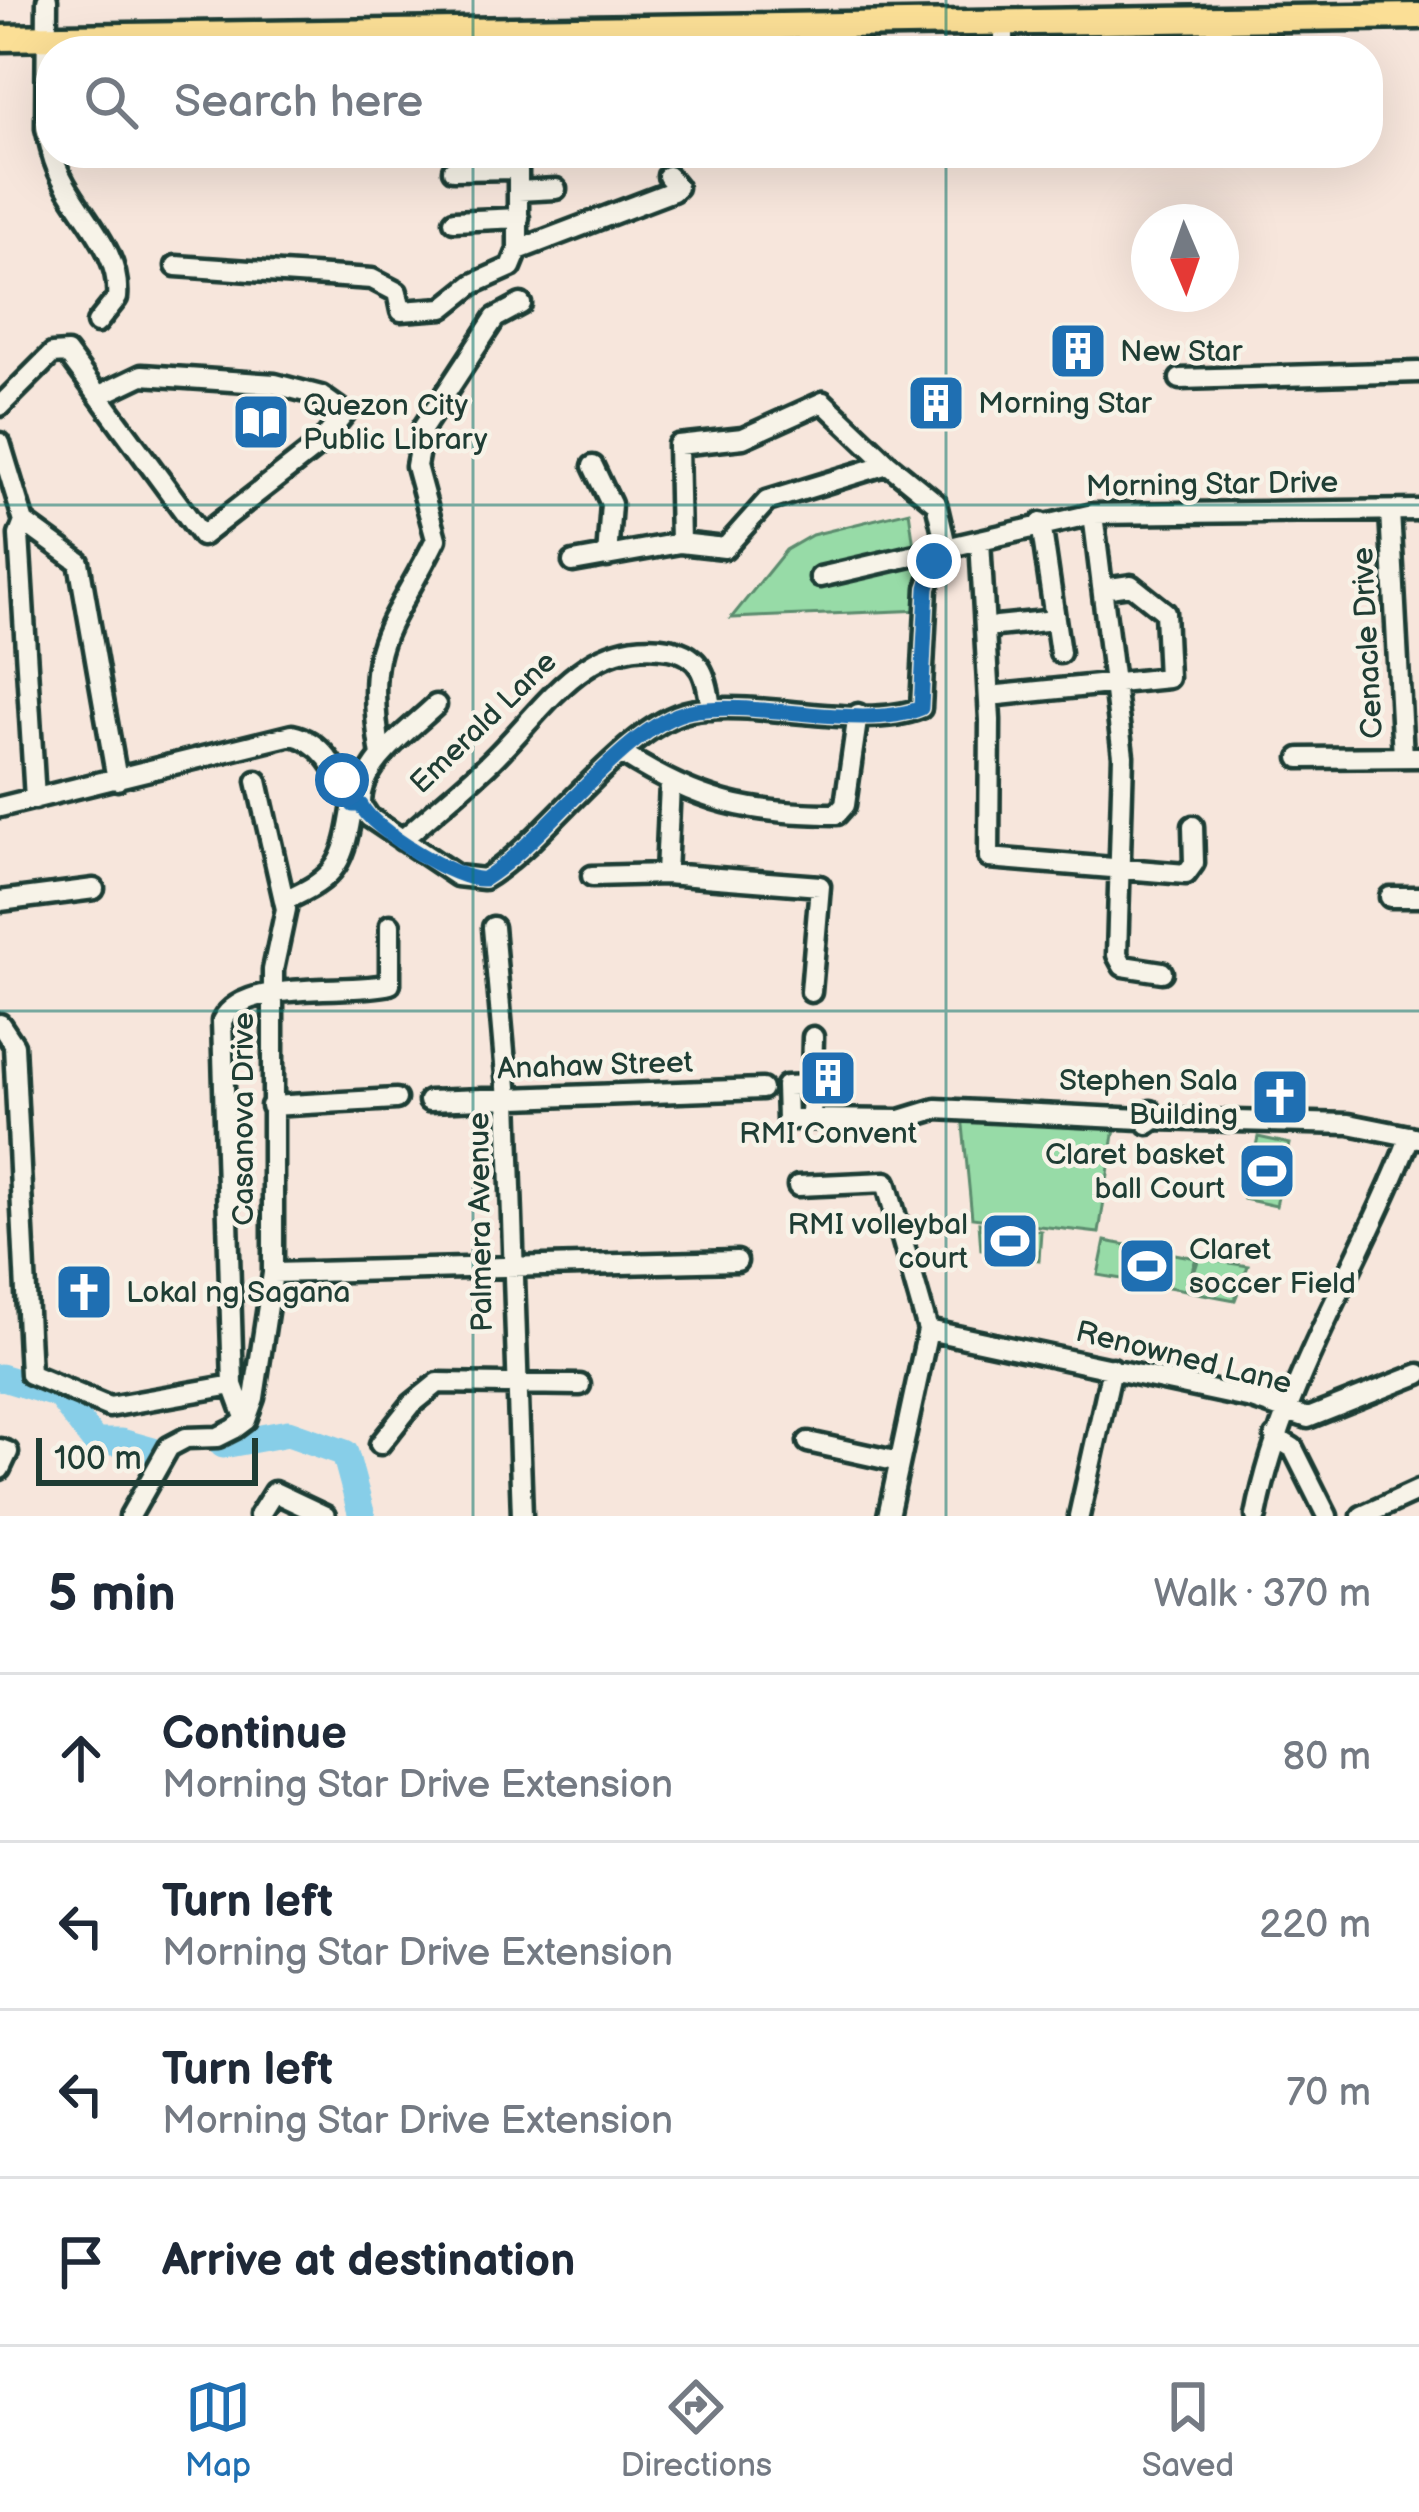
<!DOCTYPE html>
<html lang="en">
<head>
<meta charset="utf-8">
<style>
	:root { --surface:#fff; --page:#f2f2f3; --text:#1f2937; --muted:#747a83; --line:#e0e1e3; --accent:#1f6fb2 }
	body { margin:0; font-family:"Balsamiq Sans",sans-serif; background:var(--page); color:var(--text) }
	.compass { position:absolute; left:1131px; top:204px; width:108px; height:108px; border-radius:50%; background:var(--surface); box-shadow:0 12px 48px #0002; rotate:178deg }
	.scale { position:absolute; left:36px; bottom:30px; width:222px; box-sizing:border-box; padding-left:12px; border:6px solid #1f3d34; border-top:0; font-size:33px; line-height:42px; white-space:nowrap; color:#1f3d34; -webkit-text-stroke:9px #f7f3e8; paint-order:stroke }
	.stop { position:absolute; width:36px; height:36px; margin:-27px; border:9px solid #1f6fb2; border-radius:50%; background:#fff }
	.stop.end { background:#1f6fb2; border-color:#fff; box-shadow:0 3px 12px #0008 }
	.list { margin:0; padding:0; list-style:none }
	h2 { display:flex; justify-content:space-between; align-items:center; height:156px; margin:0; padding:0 48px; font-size:51px }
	h2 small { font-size:39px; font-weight:400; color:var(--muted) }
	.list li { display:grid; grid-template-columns:78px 1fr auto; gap:36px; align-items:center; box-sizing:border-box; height:168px; padding:0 48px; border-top:3px solid var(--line) }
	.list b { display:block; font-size:45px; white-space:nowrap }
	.list p { margin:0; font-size:39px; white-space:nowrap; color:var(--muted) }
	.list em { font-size:39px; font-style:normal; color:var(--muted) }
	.icon { flex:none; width:66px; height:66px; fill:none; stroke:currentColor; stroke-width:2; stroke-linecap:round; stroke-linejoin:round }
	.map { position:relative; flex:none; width:1419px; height:1516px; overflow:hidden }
	.search { position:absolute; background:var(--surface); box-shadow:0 12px 48px #0002; left:36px; right:36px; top:36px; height:132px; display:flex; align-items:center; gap:30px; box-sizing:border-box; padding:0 42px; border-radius:48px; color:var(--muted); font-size:45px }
	.sheet { height:828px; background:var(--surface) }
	nav { display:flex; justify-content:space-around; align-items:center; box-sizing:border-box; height:168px; border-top:3px solid var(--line); background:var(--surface); font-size:33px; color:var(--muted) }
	nav a { display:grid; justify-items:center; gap:6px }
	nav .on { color:var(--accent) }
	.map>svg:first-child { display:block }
	.green { fill:#97dba7; stroke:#5b8c6e; stroke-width:3 }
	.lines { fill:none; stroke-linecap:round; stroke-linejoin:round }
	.river { stroke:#87cee8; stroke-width:27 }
	.minor-casing { stroke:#1f3d34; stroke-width:27 }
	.major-casing { stroke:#1f3d34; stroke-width:33 }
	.minor { stroke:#f7f3e8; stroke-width:18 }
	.major { stroke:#fbdf96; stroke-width:24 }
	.route { stroke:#1f6fb2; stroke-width:15 }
	.grid { fill:none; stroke:#0f766e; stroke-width:3; stroke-opacity:0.55 }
	.labels { text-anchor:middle; stroke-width:9; stroke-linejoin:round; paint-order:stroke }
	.poi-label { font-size:30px; fill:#1f3d34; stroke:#f7f3e8; text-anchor:start }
	.street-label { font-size:30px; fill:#1f3d34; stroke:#f7f3e8 }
</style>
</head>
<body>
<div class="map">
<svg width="1419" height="1516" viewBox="0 0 1419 1516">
	<rect width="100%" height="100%" fill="#f7e6dc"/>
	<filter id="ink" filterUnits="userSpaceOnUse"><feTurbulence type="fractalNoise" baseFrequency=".00833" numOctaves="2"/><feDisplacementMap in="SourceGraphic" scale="24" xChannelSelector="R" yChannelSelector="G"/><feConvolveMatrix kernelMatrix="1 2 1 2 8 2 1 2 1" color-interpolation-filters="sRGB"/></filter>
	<g filter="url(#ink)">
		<path class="green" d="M909,511l14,99 -192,8 55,-68 26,-15z
			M962,1115l154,6 -17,112 -127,-15z
			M1258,1137l32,7 -14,62 -32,-7z
			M979,1223l62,8 -2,29 -58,-10z
			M1105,1241l91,17 -10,32 -88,-15z
			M1199,1258l49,8 -13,34 -47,-9z"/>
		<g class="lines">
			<path class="river" d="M0,1377l59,18 36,47h26l32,9
				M223,1445l65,-12 57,20 17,63"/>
			<g class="minor-casing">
				<path id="minor" d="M47,0l-1,128 5,20
					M1004,23v28
					M52,153c13,52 70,90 65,145l-20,25
					M453,170l65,-1
					M518,191l38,-2
					M454,221l65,-3
					M518,250l155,-59 4,-4 -9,-11
					M176,266l196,13 25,13 4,19 42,-3 30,-24 38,-17 7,-17v-97
					M1180,379l239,-7
					M0,406l52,-52 15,-1 135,183 118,-92 25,-31 -24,-17 -46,-12 -133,-9 -42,20
					M0,443l24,79 -5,13 16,264
					M593,466l18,38 -4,53
					M1390,511l13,246
					M1093,514l30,242 -6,199 6,11 39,6
					M24,522l55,40 38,218
					M1041,523l19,130
					M980,540l10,180 -1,138 197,16 8,-11 -1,-37
					M680,543l-2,-98 65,-7 80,-36 65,62
					M573,562l107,-19 45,5 42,-47 121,-37 48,39 11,47
					M820,577l273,-63 326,-4
					M997,626l58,-6
					M999,695l169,-17 -3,-66 -34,-27 -28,4
					M624,755c74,47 125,59 213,59l8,-9 13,-91
					M381,756c-19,-118 8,-121 55,-217l-20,-73 7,-38 72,-110 26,-14
					M1300,758l119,-1
					M670,784l-4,90 154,12 -9,106
					M361,805c-1,-42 48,-74 75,-100
					M0,807l292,-72c34,7 47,41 61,69l8,1 8,12 88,59 27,3c62,-37 141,-155 207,-168 65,-13 172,21 230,-3l6,-120 13,-35
					M402,840c28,-25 56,-48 83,-73 56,-51 97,-133 184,-118 34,6 38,30 42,60
					M592,876l74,-2
					M1390,897h29
					M0,901l94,-12
					M284,901c55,-24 60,-39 69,-97
					M493,927l15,171 14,418
					M0,1024l14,21 16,329 79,33 124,-22
					M813,1037l-2,82 89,1 36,-11 205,10
					M429,1101l333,-12
					M271,1106l125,-7
					M811,1119h-24l-1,-33 26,-1
					M1155,1119l-4,-8 -9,5 6,8 7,-5 194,5 70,14
					M798,1186l88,-4 42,148 -40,186
					M273,1273l464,-12
					M928,1330l324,69 56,19 111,-44
					M246,1420l-13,-35 -11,-364c21,-44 126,-26 168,-37v-59
					M1275,1437l18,11 34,68
					M808,1442l91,20
					M380,1444l32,-40 26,-21 142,2
					M0,1449l8,3 -8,17
					M130,1516l39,-69 17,-9 32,-1 16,-8 12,-9 8,-22 19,-125v-303l13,-61 -29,-128
					M259,1516l15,-24 51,24
					M1079,1516l33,-148
					M1256,1516c26,-135 105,-252 154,-380
					M1362,1516l57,-26"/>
			</g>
			<g class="major-casing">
				<path id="major" d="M0,38l1419,-22"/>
			</g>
			<use href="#minor" class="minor"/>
			<use href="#major" class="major"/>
		</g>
	</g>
	<g class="lines" filter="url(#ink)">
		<path class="route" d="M342,780l11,25h8c12,25 96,77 123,74 61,-37 142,-156 207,-168 64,-12 173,21 230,-3l6,-120 7,-27"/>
	</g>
	<path class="grid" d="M473,0v51M946,0v51M473,153v1363M946,153v1363M0,505h1419M0,1011h1419"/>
	<defs>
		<g id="building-square" transform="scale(3)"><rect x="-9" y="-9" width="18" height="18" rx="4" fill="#1f6fb2" stroke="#f7f3e8"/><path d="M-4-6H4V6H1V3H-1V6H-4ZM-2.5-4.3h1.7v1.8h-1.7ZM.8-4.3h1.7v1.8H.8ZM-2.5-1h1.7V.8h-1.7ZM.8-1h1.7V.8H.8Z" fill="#fff"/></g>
		<g id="library-square" transform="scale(3)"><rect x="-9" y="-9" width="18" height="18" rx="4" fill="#1f6fb2" stroke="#f7f3e8"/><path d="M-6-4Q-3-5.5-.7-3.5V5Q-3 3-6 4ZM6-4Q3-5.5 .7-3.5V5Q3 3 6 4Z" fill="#fff"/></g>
		<g id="church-square" transform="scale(3)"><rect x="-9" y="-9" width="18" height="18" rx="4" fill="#1f6fb2" stroke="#f7f3e8"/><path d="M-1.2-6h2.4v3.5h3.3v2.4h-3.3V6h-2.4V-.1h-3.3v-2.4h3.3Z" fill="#fff"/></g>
		<g id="stadium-square" transform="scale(3)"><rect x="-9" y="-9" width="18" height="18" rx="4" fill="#1f6fb2" stroke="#f7f3e8"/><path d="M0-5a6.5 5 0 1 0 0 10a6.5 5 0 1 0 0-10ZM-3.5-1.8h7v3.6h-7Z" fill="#fff"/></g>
	</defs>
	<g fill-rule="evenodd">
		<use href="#building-square" x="1078" y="351"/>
		<use href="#building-square" x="936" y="403"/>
		<use href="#library-square" x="261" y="422"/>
		<use href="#building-square" x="828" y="1078"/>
		<use href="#church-square" x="1280" y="1097"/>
		<use href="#stadium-square" x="1267" y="1171"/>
		<use href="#stadium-square" x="1010" y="1241"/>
		<use href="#stadium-square" x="1147" y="1266"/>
		<use href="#church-square" x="84" y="1292"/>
	</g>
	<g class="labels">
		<g class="poi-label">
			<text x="1120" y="361">New Star</text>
			<text x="978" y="413">Morning Star</text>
			<text x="303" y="415">Quezon City<tspan x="303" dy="34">Public Library</tspan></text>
			<text x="1238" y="1090" text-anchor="end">Stephen Sala<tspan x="1238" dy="34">Building</tspan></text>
			<text x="828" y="1143" text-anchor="middle">RMI Convent</text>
			<text x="1225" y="1164" text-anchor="end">Claret basket<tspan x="1225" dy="34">ball Court</tspan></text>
			<text x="968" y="1234" text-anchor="end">RMI volleybal<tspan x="968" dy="34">court</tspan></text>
			<text x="1189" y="1259">Claret<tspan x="1189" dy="34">soccer Field</tspan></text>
			<text x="126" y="1302">Lokal ng Sagana</text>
		</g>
		<g class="street-label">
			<text transform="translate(1212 484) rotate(-1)" y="10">Morning Star Drive</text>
			<text transform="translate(1367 643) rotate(-93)" y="10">Cenacle Drive</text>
			<text transform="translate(483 722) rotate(-44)" y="10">Emerald Lane</text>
			<text transform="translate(595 1065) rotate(-2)" y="10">Anahaw Street</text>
			<text transform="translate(243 1119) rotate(-90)" y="10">Casanova Drive</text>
			<text transform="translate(480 1222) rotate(-91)" y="10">Palmera Avenue</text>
			<text transform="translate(1184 1357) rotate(14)" y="10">Renowned Lane</text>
		</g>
	</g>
</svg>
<svg class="compass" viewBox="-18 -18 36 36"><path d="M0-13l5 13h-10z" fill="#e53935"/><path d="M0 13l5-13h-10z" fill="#747a83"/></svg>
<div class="scale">100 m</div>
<div class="stop" style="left:342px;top:780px"></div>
<div class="stop end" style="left:934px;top:561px"></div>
<div class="search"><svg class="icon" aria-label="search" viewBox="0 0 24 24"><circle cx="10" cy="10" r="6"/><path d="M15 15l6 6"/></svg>Search here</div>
</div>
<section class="sheet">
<h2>5 min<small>Walk · 370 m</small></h2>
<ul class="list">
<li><svg class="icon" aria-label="ahead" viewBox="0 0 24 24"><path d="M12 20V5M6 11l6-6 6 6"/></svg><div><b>Continue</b><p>Morning Star Drive Extension</p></div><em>80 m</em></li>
<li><svg class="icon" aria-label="left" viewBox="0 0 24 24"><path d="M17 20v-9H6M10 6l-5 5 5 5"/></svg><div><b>Turn left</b><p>Morning Star Drive Extension</p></div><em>220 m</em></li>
<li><svg class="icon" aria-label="left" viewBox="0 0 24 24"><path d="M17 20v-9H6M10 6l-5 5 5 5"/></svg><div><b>Turn left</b><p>Morning Star Drive Extension</p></div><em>70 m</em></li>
<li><svg class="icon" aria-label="arrive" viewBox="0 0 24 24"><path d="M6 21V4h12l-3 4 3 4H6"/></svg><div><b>Arrive at destination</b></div></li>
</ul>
</section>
<nav>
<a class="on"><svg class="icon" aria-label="map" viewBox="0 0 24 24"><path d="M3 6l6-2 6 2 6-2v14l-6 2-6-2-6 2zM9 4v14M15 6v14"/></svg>Map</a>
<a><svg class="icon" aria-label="directions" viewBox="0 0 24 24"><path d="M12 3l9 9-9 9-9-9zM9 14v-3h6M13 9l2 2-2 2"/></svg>Directions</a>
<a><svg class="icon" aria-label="saved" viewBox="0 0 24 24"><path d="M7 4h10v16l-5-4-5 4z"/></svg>Saved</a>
</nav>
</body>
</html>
